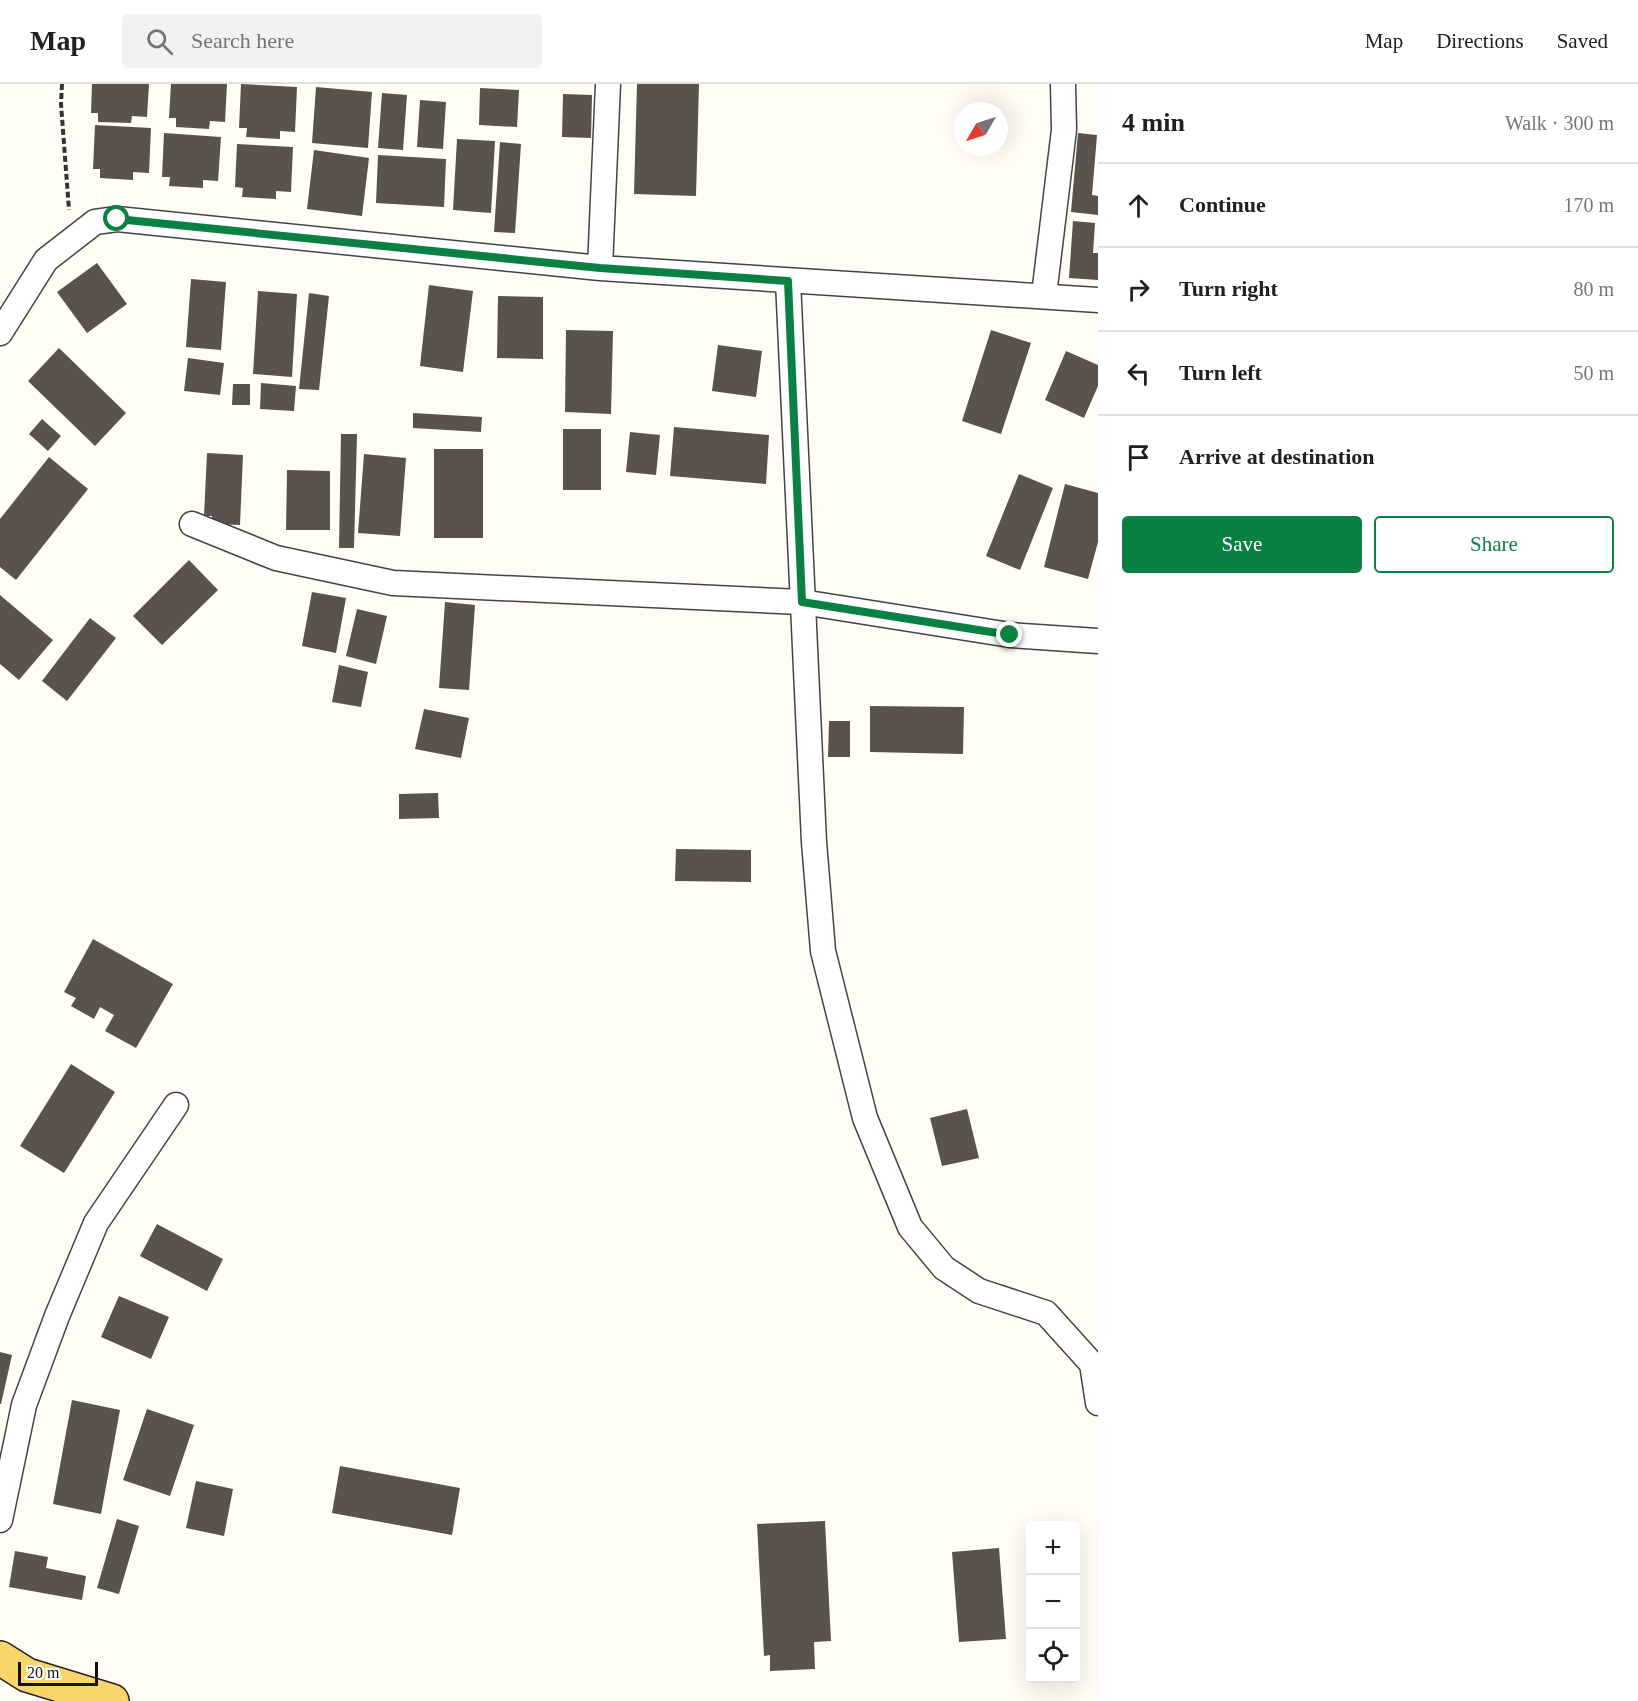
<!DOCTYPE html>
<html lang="en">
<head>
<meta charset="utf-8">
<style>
	:root { --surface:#fff; --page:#f2f2f2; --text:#202124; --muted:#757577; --line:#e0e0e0; --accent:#0b8043 }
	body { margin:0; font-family:"Times New Roman",serif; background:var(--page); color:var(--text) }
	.controls { position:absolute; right:18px; bottom:18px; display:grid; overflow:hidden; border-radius:6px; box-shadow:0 6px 24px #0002 }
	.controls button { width:54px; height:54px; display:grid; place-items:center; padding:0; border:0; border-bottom:2px solid var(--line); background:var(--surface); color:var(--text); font:30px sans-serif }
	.compass { position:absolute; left:954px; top:18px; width:54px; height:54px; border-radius:50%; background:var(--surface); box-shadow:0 6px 24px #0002; rotate:231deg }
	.scale { position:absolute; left:18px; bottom:15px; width:80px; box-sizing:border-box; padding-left:6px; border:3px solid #111; border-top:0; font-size:16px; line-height:21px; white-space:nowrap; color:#111; -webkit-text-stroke:4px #fff; paint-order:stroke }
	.stop { position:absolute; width:18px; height:18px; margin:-14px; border:4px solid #0b8043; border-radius:50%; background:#fff }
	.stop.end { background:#0b8043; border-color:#fff; box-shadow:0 2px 6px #0008 }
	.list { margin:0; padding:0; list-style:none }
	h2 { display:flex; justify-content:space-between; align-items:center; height:78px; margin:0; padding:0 24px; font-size:26px }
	h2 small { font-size:20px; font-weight:400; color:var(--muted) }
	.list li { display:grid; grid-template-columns:39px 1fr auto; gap:18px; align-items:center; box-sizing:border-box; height:84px; padding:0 24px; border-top:2px solid var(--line) }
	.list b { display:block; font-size:22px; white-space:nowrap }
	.list em { font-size:20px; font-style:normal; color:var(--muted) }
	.actions { display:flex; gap:12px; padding:18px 24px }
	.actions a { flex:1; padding:14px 0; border:2px solid var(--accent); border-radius:6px; text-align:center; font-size:21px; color:var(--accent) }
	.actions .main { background:var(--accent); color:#fff }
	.icon { flex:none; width:33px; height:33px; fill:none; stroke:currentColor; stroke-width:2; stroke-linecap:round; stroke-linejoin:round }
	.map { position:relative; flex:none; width:1098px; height:1617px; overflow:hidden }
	header { display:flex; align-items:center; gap:36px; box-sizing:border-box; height:84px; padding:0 30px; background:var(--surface); border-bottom:2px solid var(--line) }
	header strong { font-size:28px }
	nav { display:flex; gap:33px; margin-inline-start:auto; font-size:21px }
	.search { width:420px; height:54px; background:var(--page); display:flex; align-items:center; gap:15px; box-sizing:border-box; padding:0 21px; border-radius:6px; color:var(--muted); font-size:22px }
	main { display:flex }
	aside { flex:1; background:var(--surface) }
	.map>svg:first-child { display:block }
	.building { fill:#5a524d }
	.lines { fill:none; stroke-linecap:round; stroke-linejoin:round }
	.minor-casing { stroke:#444; stroke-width:27 }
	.primary-casing { stroke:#222; stroke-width:36 }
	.path { stroke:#333; stroke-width:4; stroke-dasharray:6 3; stroke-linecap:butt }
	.minor { stroke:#fff; stroke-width:24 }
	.primary { stroke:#f9d66b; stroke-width:33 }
	.route { stroke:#0b8043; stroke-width:8 }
</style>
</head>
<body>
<header>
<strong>Map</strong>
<div class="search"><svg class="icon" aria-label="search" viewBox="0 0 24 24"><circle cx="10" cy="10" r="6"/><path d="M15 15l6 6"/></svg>Search here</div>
<nav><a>Map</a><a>Directions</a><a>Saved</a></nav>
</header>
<main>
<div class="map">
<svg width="1098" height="1617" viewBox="0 0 1098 1617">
	<rect width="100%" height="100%" fill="#fffdf5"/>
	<path class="building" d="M92,0h57l-2,33 -15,-1 -1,7 -33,-1v-9h-7z
		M171,0h56l-2,38 -15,-1 -1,8 -33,-2v-9h-7z
		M241,0l56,3 -2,45 -15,-1v8l-34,-2 1,-9h-8z
		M637,0h62l-3,112 -62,-2z
		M316,3l56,5 -4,56 -56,-5z
		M480,4l39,2 -2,37 -38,-2z
		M382,9l25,2 -4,55 -25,-2z
		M563,10l29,1 -1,43 -29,-1z
		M420,16l26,2 -3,47 -26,-2z
		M95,41l56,3 -2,45 -16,-1v8l-33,-2v-9h-7z
		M164,49l57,4 -3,44 -15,-1v8l-34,-2 1,-9h-8z
		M1078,49l19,2 -5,60 6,1v19l-27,-3z
		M457,55l38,2 -4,72 -38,-3z
		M500,58l21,2 -6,89 -21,-1z
		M237,60l56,3 -2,45 -15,-1v8l-34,-2 1,-9 -8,-1z
		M314,66l55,8 -7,58 -55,-7z
		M378,71l68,4 -2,48 -68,-4z
		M1073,137l22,2 -2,30h5v27l-29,-2z
		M97,179l30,41 -40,29 -30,-41z
		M191,195l35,3 -5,68 -35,-3z
		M429,201l44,6 -10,81 -43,-6z
		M258,207l39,3 -5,83 -39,-3z
		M309,209l20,3 -10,94 -20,-1z
		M498,212l45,1v62l-46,-1z
		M566,246l47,1 -2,83 -46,-2z
		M991,246l40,13 -30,91 -39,-13z
		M718,261l44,6 -6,46 -44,-6z
		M59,264l67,65 -31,33 -67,-65z
		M1066,267l32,14v21l-14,32 -39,-18z
		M188,274l36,5 -4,32 -36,-4z
		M261,299l35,3 -2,25 -34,-2z
		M233,300h17v21h-18z
		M413,329l69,4 -1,15 -68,-4z
		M42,335l19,17 -13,15 -19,-17z
		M674,343l95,8 -3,49 -96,-8z
		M563,345h38v61h-38z
		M630,348l30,3 -4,40 -30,-3z
		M341,350h16l-3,114h-15z
		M434,365h49v89h-49z
		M207,369l36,2 -3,70 -28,-1v-8h-8z
		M364,370l42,4 -6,78 -42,-3z
		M49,373l39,32 -72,91 -16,-13v-48z
		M287,386l43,1v59h-44z
		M1019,390l34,14 -33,82 -34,-14z
		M1065,400l33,9v49l-10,37 -44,-12z
		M189,476l29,30 -56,55 -29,-29z
		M312,508l34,6 -10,55 -34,-7z
		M0,511l53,45 -34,40 -19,-16z
		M445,518l30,3 -6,85 -30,-2z
		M357,525l30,7 -11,48 -30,-8z
		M90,534l26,20 -49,63 -25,-20z
		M339,581l29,7 -7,35 -29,-5z
		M870,622l94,1 -1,47 -93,-2z
		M424,625l45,9 -8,40 -46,-9z
		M829,637h21v36h-22z
		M438,709l1,25 -40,1v-25z
		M676,765l75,1v32l-76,-1z
		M93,855l80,45 -37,64 -31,-17 9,-16 -14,-8 -6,12 -23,-13 5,-8 -12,-6z
		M71,980l44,28 -51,81 -44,-27z
		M967,1025l12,49 -37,8 -12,-48z
		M157,1140l66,35 -16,32 -67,-35z
		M119,1212l50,21 -18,42 -50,-22z
		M0,1268l12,3 -11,49h-1z
		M72,1316l48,10 -19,104 -48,-10z
		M147,1325l47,16 -24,71 -47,-16z
		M340,1382l120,22 -8,47 -120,-22z
		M196,1397l37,8 -9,47 -38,-8z
		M117,1435l22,7 -20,68 -22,-6z
		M825,1437l6,120 -17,1 1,27 -45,2v-16l-6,1 -7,-132z
		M999,1464l7,91 -47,3 -7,-90z
		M15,1467l33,6 -2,11 40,8 -4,24 -73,-13z"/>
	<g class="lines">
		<g class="minor-casing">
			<path id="minor" d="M600,184l8,-184
				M788,197l26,561 9,109 42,167 45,109 34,41 35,23 67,22 46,51 6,39
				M1044,211l20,-165 -1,-46
				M0,249l46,-73 49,-38 22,-3 483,49 498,32
				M192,440l84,34 117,25 409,19 208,33 88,6
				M0,1436l24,-115 33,-89 39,-93 80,-118"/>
		</g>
		<g class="primary-casing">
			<path id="primary" d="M0,1574l27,17 85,26"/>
		</g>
		<path class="path" d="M62,0l-1,20 8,106"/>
		<use href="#minor" class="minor"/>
		<use href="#primary" class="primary"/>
	</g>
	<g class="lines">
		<path class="route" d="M117,135l483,49 188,13 14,321 208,33"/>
	</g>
</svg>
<div class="controls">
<button>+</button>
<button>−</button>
<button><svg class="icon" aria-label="locate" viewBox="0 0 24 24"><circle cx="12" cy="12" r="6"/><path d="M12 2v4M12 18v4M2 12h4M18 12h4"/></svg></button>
</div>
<svg class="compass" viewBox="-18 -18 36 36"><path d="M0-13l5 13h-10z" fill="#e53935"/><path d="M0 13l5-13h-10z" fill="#757577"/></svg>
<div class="scale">20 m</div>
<div class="stop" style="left:117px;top:135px"></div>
<div class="stop end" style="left:1010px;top:551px"></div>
</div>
<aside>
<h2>4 min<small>Walk · 300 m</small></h2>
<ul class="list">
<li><svg class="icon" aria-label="ahead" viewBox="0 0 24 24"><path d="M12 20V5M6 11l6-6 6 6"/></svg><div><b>Continue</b></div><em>170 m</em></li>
<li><svg class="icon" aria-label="right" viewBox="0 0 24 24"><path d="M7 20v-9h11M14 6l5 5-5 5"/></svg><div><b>Turn right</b></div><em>80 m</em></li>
<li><svg class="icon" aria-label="left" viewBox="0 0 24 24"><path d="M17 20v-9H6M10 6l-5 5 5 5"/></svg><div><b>Turn left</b></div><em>50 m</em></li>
<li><svg class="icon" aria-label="arrive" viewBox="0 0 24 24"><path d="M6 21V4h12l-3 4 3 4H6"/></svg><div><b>Arrive at destination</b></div></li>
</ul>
<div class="actions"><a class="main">Save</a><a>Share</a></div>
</aside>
</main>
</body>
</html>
